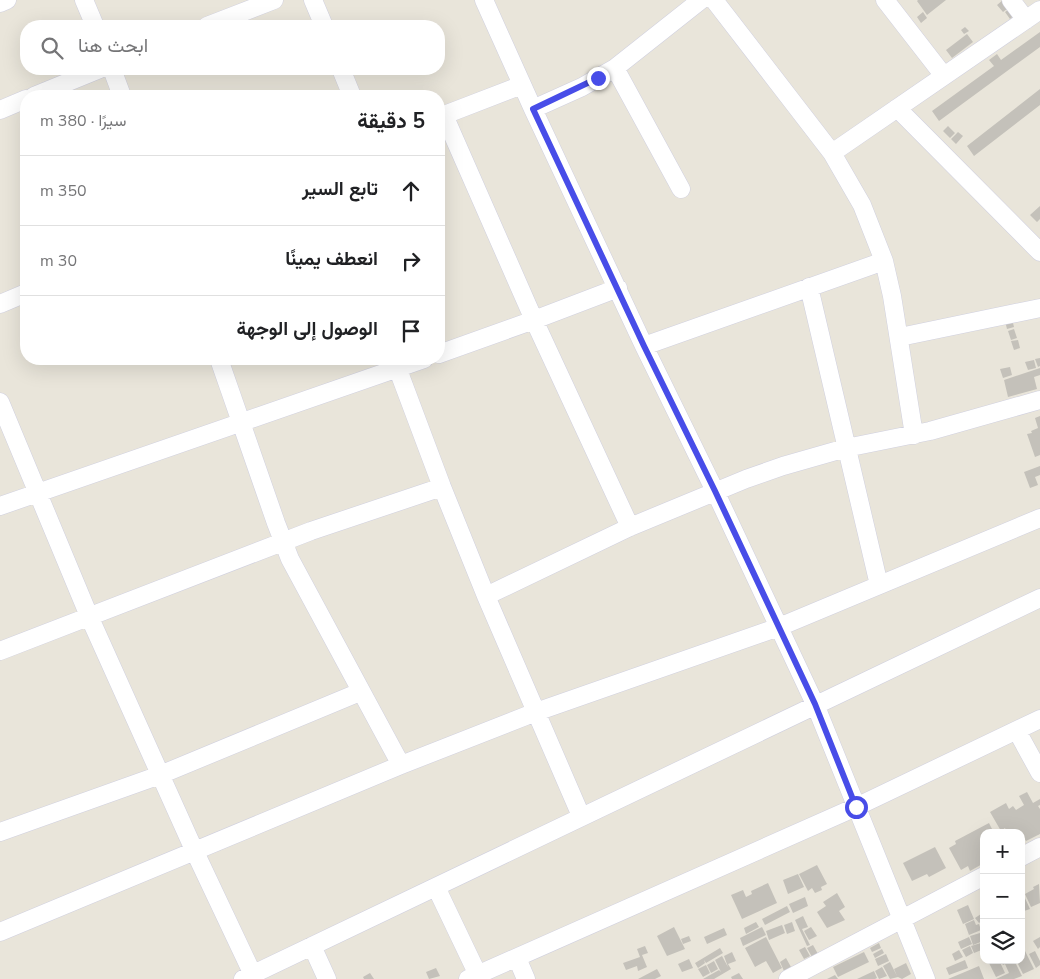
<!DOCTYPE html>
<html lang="ar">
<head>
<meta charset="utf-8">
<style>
	:root { --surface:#fff; --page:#f6f6f6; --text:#202124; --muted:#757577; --line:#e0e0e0 }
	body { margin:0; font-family:"Nunito Sans",Vazirmatn,sans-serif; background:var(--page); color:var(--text); direction:rtl }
	.controls { position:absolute; right:15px; bottom:15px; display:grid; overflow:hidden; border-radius:10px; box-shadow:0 5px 20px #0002 }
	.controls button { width:45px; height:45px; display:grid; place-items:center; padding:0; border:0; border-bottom:1px solid var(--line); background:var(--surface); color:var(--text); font:25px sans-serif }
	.stop { position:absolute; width:15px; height:15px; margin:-11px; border:4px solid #484de8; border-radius:50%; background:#fff }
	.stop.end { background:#484de8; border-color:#fff; box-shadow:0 1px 5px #0008 }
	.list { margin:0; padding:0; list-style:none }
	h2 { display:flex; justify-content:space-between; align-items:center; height:65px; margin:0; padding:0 20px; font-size:21px }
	h2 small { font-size:16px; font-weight:400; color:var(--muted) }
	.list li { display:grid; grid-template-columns:32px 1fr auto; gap:15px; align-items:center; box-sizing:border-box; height:70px; padding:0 20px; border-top:1px solid var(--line) }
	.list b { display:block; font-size:19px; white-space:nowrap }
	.list em { font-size:16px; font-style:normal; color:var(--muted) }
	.icon { flex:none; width:28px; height:28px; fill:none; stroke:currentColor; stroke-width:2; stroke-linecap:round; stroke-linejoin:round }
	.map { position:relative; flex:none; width:1040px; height:979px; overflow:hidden; direction:ltr }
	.search { position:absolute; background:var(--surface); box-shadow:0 5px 20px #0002; left:20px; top:20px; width:425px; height:55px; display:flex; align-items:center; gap:12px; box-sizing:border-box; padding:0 18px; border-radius:20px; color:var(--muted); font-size:19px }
	.panel { position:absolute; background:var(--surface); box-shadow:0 5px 20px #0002; left:20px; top:90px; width:425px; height:275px; border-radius:20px; direction:rtl }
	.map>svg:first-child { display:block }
	.building { fill:#c4c1ba }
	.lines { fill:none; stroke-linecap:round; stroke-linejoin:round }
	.minor-casing { stroke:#d0d0df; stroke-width:19 }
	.minor { stroke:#fff; stroke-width:18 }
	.route { stroke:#484de8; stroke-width:6 }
</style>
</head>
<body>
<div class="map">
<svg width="1040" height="979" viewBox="0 0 1040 979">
	<rect width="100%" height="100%" fill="#e9e5da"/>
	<path class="building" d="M918,0h28l-19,15 -10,-14z
		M1003,0l8,6 -8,6 -6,-7z
		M1012,7l5,6 -7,6 -5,-7z
		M923,12l4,6 -6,5 -4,-6z
		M965,27l4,4 -5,3 -3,-4z
		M1040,32v15l-101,74 -7,-10 62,-45 -5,-6 8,-6 4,6z
		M967,34l6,8 -21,16 -6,-8z
		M1040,89v16l-66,51 -7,-10z
		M948,126l7,7 -5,5 -7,-7z
		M958,132l5,4 -7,8 -5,-5z
		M1040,206v13l-3,3 -7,-7z
		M1012,319l2,8 -7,2 -2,-8z
		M1014,329l3,9 -6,2 -3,-9z
		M1018,340l2,8 -6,2 -3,-9z
		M1040,358v8l-2,1 -3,-8z
		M1034,360l2,8 -8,2 -3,-8z
		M1010,367l2,8 -9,3 -3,-9z
		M1040,368v7l-6,2 3,12 -29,8 -4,-17z
		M1040,416v39l-5,2 -8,-23 5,-1 -1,-2 7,-3 -3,-10z
		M1040,466v9l-5,2 3,8 -8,3 -6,-16z
		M1027,792l6,11 7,-4v6l-2,1 2,3v25l-14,7 -5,-8h-14l-2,-5 -4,3 -11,-19 16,-9 3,6 4,-3 3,4 8,-5 -5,-9z
		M989,823l5,10h-10v30l-14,8 -2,-5 -7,4 -12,-22 7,-4 -1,-3z
		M935,847l11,21 -17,9 -2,-3 -15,7 -9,-18z
		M817,865l10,19 -6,3 1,3 -7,3 -3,-5 -4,3 -9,-17z
		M798,874l6,13 -16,7 -5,-14z
		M768,883l9,20 -35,16 -11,-24 12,-5 3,7 6,-3 -1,-3z
		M1039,884l1,19 -9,4 -6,-13 9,-5 -1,-2z
		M837,893l8,14 -6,4 6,9 -18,8 -10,-16 9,-6 -3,-4z
		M1024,896l6,13 -6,2 -3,-6v-8z
		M805,897l3,9 -15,7 -4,-9z
		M968,905l6,14 -11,5 -6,-14z
		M787,906l3,6 -25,13 -3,-6z
		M981,914l3,5 -5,4 -4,-5z
		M803,916l5,11 -6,2 8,16 -3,1 -12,-26z
		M974,920l2,5 3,-1 2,6 -12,5 -4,-11z
		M756,922l3,5 -13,7 -2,-6z
		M792,922l3,9 -8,3 -3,-9z
		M782,925l3,8 -16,7 -3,-9z
		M674,927l11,22 -18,7 -10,-20z
		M762,927l4,8 -23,11 -3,-8z
		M811,927l6,9 -8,4 -5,-9z
		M724,928l3,7 -20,9 -3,-7z
		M980,933l3,8 -10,4 -3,-9z
		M689,936l2,5 -8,3 -2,-5z
		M766,937l16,31 -9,5 -7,-12 -11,6 -10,-19z
		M969,937l3,7 -11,5 -3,-7z
		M1040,937v10l-2,2 -5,-8z
		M984,942v7l-10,4 -3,-7z
		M879,943l2,5 -9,4 -2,-4z
		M813,945l5,9 -6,3 -5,-9z
		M645,946l3,7 -6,2 5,12 -9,4 -1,-5 -11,4 -3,-7 17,-6 -3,-8z
		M970,946l3,7 -7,4 -4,-7z
		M805,947l5,9 -6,3 -5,-9z
		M720,948l3,5 -17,10 -2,-3 1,3 -7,5 -3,-5z
		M882,949l2,4 -9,5 -2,-4z
		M1024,949l10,20 -11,5 -7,-14h5v-10z
		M959,950l4,7 -8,4 -3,-7z
		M1035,951l5,10v4l-4,3 -7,-14z
		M732,952l4,9 -8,3 3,5 -17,10h-11l16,-9 2,2 -6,-12 7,-4 6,11 -4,-11z
		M864,952l5,10 -31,15 -5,-10z
		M886,954l3,7 -11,5 -3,-7z
		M786,958l5,9 -7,4 -4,-9z
		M689,959l4,9 -11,4 -4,-8z
		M965,960l3,8 -19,7 -3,-7z
		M994,960h5l6,13 -9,4 -7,-14z
		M1000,960h14l8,16 -8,3h-18l13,-6 -4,-9 -2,1z
		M714,961l4,8 -7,4 -4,-8z
		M890,962l7,14 -3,-7 12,-6 5,11 -9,5 -4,-2 -8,2 -7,-13z
		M706,965l4,8 -7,4 -5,-8z
		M979,966l5,13h-36z
		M882,967l5,9 -8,3 -4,-8z
		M436,968l4,8 -11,3 -3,-7z
		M657,969l4,7 -6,3h-17z
		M874,971l3,7 -2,1h-18z
		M370,973l4,6h-10l-1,-2z
		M739,973l4,6h-11l-1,-2z
		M835,975l3,4h-11z"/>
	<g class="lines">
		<g class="minor-casing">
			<path id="minor" d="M84,0l11,26
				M313,0l11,26
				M484,0l49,109 111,237 71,145 100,213 111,275
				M714,0l118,153 30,52 22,56 8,35 22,139
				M885,0l59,76
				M1011,0l15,20
				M0,3l7,-3
				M207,26l67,-26
				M615,68l66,121
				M112,69l10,27
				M341,69l11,27
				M34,96l66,-27
				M897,108l143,144
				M533,109l49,-22 33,-19 86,-68
				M0,110l26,-11
				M444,115l90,205 96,207
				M439,117l83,-32
				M832,153l208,-143
				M809,287l70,298
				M0,304l26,-11
				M900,337l140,-29
				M644,346l240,-85
				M439,354l95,-34 84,-32
				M219,359l57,164 14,36 111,206
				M394,359l48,128 44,109 95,220
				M0,402l89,214 106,236 60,127
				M0,506l424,-147
				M486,596l144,-69 116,-48 37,-13 63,-18 84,-17 110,-31
				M0,651l311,-120 131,-44
				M1017,731l23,42
				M0,832l160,-57 200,-83
				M1021,857l19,-10
				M436,887l42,88
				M0,932l401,-167 135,-53 243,-85 261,-109
				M312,946l15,33
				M517,958l9,21
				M243,979l797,-381
				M468,979l388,-172 184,-88
				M788,979l196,-103"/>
		</g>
		<use href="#minor" class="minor"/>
	</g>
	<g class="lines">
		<path class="route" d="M598,78l-65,31 111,237 71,145 100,213 41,103"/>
	</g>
</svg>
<div class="controls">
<button>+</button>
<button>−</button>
<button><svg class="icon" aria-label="layers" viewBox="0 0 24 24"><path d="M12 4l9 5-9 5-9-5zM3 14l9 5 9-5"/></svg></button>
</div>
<div class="stop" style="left:856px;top:807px"></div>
<div class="stop end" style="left:598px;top:78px"></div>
<div class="search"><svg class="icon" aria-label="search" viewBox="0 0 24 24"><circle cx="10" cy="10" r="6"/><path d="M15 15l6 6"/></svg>ابحث هنا</div>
<section class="panel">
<h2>5 دقيقة<small>سيرًا · 380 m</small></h2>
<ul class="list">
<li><svg class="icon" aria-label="ahead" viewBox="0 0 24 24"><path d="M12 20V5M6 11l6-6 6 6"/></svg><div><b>تابع السير</b></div><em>350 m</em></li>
<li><svg class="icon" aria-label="right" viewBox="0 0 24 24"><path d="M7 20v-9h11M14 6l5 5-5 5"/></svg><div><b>انعطف يمينًا</b></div><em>30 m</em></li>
<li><svg class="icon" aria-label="arrive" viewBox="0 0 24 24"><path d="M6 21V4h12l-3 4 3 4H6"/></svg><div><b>الوصول إلى الوجهة</b></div></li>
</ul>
</section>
</div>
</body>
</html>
